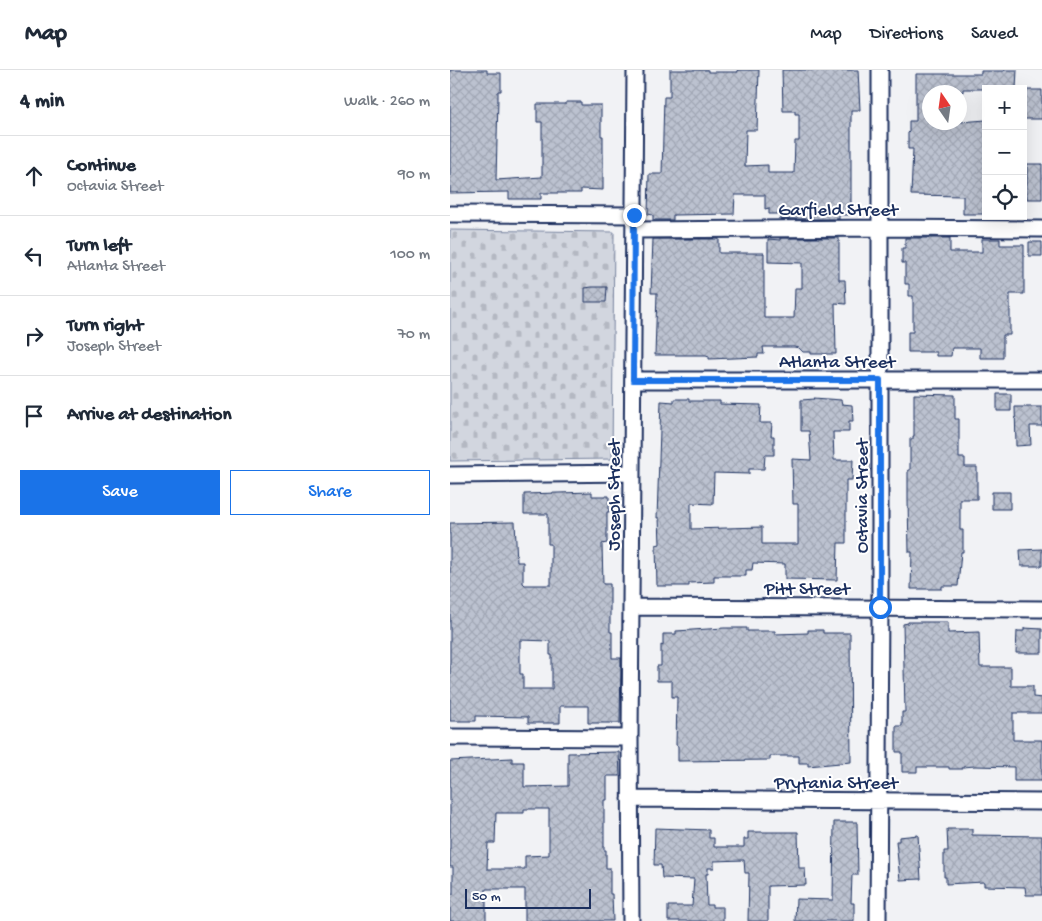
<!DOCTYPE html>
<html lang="en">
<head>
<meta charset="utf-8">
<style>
	:root { --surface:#fff; --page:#f2f2f3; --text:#1f2937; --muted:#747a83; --line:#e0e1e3; --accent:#1a73e8 }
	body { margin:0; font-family:"Gochi Hand",sans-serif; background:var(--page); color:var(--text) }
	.controls { position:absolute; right:15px; top:15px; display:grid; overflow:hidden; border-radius:0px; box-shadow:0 5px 20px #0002 }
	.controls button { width:45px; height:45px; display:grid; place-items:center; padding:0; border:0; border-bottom:1px solid var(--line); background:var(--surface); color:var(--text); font:25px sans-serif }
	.compass { position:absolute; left:472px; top:15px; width:45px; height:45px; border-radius:50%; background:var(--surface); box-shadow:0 5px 20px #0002; rotate:347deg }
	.scale { position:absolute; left:15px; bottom:12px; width:126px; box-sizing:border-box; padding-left:5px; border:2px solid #1b2f5e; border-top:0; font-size:14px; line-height:18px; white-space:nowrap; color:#1b2f5e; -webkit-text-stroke:4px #fff; paint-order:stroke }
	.stop { position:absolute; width:15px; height:15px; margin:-11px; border:4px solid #1a73e8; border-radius:50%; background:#fff }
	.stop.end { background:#1a73e8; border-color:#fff; box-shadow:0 1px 5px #0008 }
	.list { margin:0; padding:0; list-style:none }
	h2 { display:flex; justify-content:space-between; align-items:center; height:65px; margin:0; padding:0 20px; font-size:21px }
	h2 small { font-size:16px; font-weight:400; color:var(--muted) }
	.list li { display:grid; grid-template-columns:32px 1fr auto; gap:15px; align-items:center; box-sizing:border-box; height:80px; padding:0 20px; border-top:1px solid var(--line) }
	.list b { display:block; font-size:19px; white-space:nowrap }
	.list p { margin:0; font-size:16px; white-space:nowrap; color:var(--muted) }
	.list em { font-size:16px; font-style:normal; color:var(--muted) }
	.actions { display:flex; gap:10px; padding:15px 20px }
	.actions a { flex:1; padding:11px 0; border:1px solid var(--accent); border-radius:0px; text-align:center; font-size:18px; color:var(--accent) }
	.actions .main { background:var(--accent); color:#fff }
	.icon { flex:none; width:28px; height:28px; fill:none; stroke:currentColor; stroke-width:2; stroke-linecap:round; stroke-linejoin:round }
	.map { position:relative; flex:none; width:592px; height:851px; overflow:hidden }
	header { display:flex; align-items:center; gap:30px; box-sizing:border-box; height:70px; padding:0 25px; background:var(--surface); border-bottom:1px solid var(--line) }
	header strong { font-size:24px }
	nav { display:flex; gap:28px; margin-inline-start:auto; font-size:18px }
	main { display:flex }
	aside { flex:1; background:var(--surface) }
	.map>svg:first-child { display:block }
	.cemetery { fill:url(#cemetery-stones); stroke:#76829e }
	.building { fill:url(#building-cross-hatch); stroke:#1b2f5e; fill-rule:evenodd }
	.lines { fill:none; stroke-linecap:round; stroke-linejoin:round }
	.street-casing { stroke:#1b2f5e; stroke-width:19 }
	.street { stroke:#fff; stroke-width:15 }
	.route { stroke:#1a73e8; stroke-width:6 }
	.labels { text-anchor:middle; stroke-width:4; stroke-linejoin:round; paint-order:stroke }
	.street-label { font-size:19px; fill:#1b2f5e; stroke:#fff }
</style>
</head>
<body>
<header>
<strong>Map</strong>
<nav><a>Map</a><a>Directions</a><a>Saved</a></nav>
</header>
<main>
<aside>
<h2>4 min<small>Walk · 260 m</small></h2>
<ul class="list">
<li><svg class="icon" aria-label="ahead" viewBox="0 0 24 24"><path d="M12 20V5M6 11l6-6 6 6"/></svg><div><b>Continue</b><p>Octavia Street</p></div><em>90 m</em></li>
<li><svg class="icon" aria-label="left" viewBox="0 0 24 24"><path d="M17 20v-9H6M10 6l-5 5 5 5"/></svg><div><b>Turn left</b><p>Atlanta Street</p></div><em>100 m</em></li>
<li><svg class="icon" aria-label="right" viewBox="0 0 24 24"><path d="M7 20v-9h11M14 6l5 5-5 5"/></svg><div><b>Turn right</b><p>Joseph Street</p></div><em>70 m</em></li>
<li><svg class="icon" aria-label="arrive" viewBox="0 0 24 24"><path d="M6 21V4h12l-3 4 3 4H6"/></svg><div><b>Arrive at destination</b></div></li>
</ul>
<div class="actions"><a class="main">Save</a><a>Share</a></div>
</aside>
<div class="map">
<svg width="592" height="851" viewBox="0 0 592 851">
	<defs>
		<pattern id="cemetery-stones" width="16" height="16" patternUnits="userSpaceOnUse" patternTransform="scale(1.25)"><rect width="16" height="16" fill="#d2d6df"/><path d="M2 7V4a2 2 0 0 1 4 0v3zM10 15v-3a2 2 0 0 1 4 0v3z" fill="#b4b8c2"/></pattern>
		<pattern id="building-cross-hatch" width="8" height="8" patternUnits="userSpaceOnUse" patternTransform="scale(1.25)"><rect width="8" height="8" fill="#bcc2d0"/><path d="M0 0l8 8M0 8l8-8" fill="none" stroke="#a1a7b5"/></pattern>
	</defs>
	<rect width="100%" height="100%" fill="#f1f2f5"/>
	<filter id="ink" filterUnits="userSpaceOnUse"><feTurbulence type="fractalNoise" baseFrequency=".02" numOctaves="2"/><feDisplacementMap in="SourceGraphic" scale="10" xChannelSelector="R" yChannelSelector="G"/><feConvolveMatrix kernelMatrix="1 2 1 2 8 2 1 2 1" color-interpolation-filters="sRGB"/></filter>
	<g filter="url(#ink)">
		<path class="cemetery" d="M0,160l164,2 -2,227 -162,2z"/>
		<path class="building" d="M0,0h37v3h14v18h-3v7l-2,82 46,-3v-55h-5v-18h29v-2h15v3h20v31h2v54l-22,-1v4h-40v6h-32v-7l-59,1z
			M220,0h38v2h30l-1,-2h22l-2,60h-11l-1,36 23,-1v8h26l1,-32h4v-27h-4v-3h-12l-1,-41h76l2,40h-9v105h-12v4h-59v-5h-11v-6l-4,1v-14h-30l-1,19 -61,1v5h-20v-5l-5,-1 1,-40h13l2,-77h6z
			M554,0h13l-1,19h-53v3h-33v30h30l26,-2v94h-23v-18l-52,-1 2,-46h-5v-16l1,-1v-11h7v-47h65v-3h23z
			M573,20h19v29h-19z
			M577,94h15v35h-15z
			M330,168h59v42h6l1,24 -11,-1 1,51h-25v-2h-8l-4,-4 -5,-1h-31l1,7h-6v3l-49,2v-3l-3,-1h-51l2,-62h-6l2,-54h66v14h45v65h30l1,-30h7v-25l-34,-1v-23l12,1z
			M455,168h45v14h32v-13h18v6h24v49h-14v41h-7v23h-23v-10h-28l-1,8h-15v-4h-28v-20h5v-36h-4v-12h-4v-21h-3v-15h3z
			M579,172h13v14h-13z
			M142,217h15l-1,15h-21v-14z
			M464,324l41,1v24h4v39h6v9h12v32h-17v31h3v22h-2l-3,34h-16v3h-31l1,-37h-3l-1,-52v-30h2v-31h3v-3h1z
			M547,324h14v17h-14z
			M364,328l27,2 1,4 10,1 1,16h-4v11h-16l1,28h19l-1,20h-6v63h-8l-1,37 -52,-1v-15l-32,-1 -1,7h-6v6h-32v6l-25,1v3h-32l-1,-41 4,-1 -1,-26h-2l4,-117 13,1v-3h15v2h31v3l41,1 -1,18h12l-1,13h3v19h-9l-1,14h-15v5l-35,-1 -1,31 -22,-1v26l71,-2v17h36v-40h-5l-1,-45 19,1 -2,-29h-8v-31l14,-1z
			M565,337h27v19h-12l1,19 -15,1z
			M142,422v4h17v16h-2v31l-5,1 1,40h7v48h2v26h9l-1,65h-32v-17h-28v17h-32v-6l-52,-1v5h-26v-198l65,-1 2,40h6v21l2,2h26v-41h-3v-30h-24v-20zM70,570l30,1v14h2v34h-29v-15h-3z
			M542,422h18v17h-18z
			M592,479v17h-21l-1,-16z
			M458,552h40v11l31,-1 1,35h31v19h22v11l9,1v15h-29v27h29v41h-28v-14l-39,-1 -12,1v2h-14v-2h-32v5h-15v-20h-6v-26h6v-14h3l-2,-88 5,-1z
			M274,558h23v3h28v3l33,-1v-3h15v3h27l1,129 -43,4v-3h-9v-7h-29v4l-92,1v-15l-2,-1 1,-48h-5v-16h-15v-15h4v-21l2,1v-12h13v-3z
			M574,558l18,1v24h-26l1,-22h7z
			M169,682l1,24h-13v24h-3v50h2v18h4v26h2l1,27h-88v-32h-39v32h-36v-27h3v-27h-3v-106l62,-3v4h12v25l44,-1v-33zM74,739h25v46l-24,1v13h-38l1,-26h7l1,-30h28z
			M384,752h23l1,53h-6l-1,28h3v18h-59l1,-22 37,1z
			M205,758l54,2v8h5v9h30v-8h4v-7h50l1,36h6l1,17 -38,1v35h-20l1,-48h-4l-1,-13 -30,1v7h-6v6h-2l1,31h5v2h11v14h-55v-15h24l2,-27 -32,-1 -1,-13h-7z
			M497,759h25v6l70,1v59h-16l-1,-8 -41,-1v-4l-38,2v-7h-2v-26h4z
			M468,765l3,44 -21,1 -4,-39h3v-4z"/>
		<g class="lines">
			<g class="street-casing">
				<path id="street" d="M0,144l184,1
					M184,160l246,-2 162,1
					M183,310h409
					M0,405l182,-2
					M181,537l411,2
					M0,667l180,1
					M180,729l412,3
					M181,851l-1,-183 5,-668
					M428,851l2,-314v-537"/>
			</g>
			<use href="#street" class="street"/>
		</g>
	</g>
	<g class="lines" filter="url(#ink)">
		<path class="route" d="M184,145l-1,165h247v227"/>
	</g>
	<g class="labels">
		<g class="street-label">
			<text x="388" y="145">Garfield Street</text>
			<text x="387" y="297">Atlanta Street</text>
			<text transform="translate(162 425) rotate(-90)" y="7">Joseph Street</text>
			<text transform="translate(410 426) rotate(-90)" y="7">Octavia Street</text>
			<text x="357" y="524">Pitt Street</text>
			<text x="386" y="718">Prytania Street</text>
		</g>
	</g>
</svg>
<div class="controls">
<button>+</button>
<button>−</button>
<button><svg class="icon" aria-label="locate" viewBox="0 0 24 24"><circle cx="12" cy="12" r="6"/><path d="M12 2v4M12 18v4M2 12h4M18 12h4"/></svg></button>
</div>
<svg class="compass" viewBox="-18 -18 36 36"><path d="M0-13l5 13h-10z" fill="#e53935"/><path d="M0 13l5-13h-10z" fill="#747a83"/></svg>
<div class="scale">50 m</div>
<div class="stop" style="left:430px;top:537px"></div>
<div class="stop end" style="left:184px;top:145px"></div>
</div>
</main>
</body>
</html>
